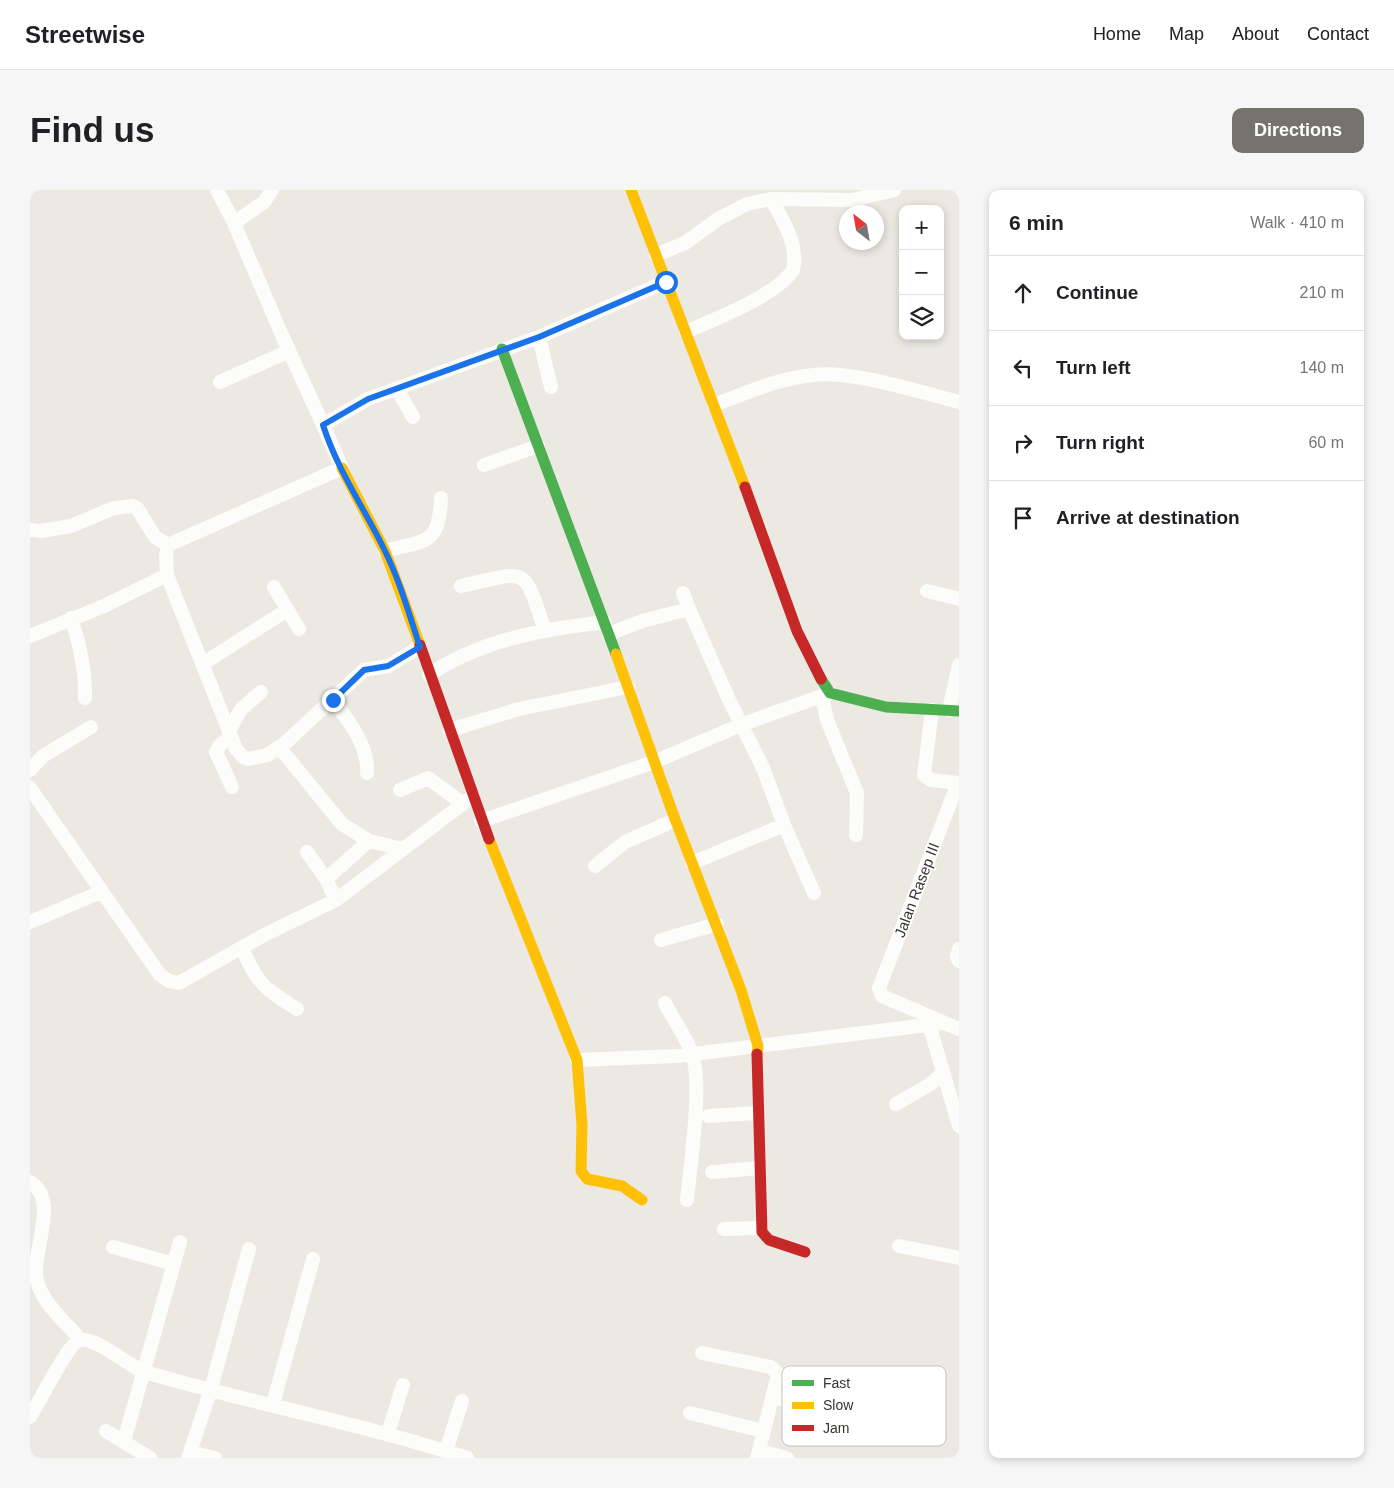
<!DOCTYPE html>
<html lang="en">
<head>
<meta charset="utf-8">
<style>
	:root { --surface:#fff; --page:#f6f6f6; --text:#202124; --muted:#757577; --line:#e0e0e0; --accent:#75736d }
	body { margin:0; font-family:Arial,sans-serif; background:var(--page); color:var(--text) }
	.controls { position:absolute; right:15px; top:15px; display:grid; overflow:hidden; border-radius:10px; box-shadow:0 2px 8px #0003 }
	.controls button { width:45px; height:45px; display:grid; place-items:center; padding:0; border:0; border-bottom:1px solid var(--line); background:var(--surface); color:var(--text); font:25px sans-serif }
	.compass { position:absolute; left:809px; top:15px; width:45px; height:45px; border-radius:50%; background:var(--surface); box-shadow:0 2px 8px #0003; rotate:329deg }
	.stop { position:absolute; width:15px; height:15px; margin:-11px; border:4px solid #1a73e8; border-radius:50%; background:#fff }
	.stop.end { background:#1a73e8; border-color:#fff; box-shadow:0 1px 5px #0008 }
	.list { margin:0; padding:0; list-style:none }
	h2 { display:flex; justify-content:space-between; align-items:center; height:65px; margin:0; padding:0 20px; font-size:21px }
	h2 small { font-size:16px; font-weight:400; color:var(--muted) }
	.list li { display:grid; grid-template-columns:32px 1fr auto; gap:15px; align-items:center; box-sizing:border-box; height:75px; padding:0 20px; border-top:1px solid var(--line) }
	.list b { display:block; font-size:19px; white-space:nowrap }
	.list em { font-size:16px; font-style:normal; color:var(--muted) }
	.icon { flex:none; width:28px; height:28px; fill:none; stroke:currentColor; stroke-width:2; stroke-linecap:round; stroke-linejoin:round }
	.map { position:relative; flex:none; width:929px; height:1268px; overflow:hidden; border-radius:10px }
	header { display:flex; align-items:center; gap:30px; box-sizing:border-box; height:70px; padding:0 25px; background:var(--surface); border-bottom:1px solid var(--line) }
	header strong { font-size:24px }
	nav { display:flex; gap:28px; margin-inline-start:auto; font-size:18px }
	.intro { display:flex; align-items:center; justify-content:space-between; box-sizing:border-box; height:120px; padding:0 30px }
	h1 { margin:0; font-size:35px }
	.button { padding:12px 22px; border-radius:10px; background:var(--accent); color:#fff; font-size:18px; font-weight:700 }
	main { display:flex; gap:30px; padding:0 30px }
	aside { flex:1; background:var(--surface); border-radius:10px; box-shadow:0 2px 8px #0003 }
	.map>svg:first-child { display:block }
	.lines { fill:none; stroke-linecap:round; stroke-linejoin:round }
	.street { stroke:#fcfcfa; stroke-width:14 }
	.fast { stroke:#4caf50; stroke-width:11 }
	.slow { stroke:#ffc107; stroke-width:11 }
	.jam { stroke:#c62828; stroke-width:11 }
	.route { stroke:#1a73e8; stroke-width:6 }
	.labels { text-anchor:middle; stroke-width:4; stroke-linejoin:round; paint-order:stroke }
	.street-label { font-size:15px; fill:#36342f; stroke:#fff }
	.key { fill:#fff; stroke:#c3c2c1; stroke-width:1 }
	.key-label { font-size:14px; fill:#36342f }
</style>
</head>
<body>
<header>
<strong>Streetwise</strong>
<nav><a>Home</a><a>Map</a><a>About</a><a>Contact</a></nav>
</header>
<div class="intro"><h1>Find us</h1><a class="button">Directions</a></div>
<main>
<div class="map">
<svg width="929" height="1268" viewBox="0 0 929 1268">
	<rect width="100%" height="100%" fill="#ebe9e1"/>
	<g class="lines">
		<path class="street" d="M187,0l17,33 47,110 42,92
			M204,33l30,-21 8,-12
			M626,65l29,-12 33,-24 29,-15 24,-5 82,1 41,-10
			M656,142c29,-13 90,-36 107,-62 6,-26 -10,-49 -22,-71
			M509,147l12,50
			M190,192l69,-31
			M367,199l16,28
			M684,215c32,-12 65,-27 99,-30 38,-5 107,17 146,27
			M454,275l54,-19
			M0,340l11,1 30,-5 43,-18 18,-2 5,2 18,29 13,8
			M355,361c41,-11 54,-5 56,-53
			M137,385l69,174 7,8 5,2 19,-4 16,-10 81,-75 24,-4 32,-19
			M431,396c68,-15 62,-22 84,45
			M244,397l25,42
			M897,401l32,8
			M659,419l41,93 33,66 21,57 30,68
			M41,428c9,27 15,52 14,80
			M579,444l33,-13 47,-12 -6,-16
			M0,446l74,-30 63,-31 -1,-19 2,-11 174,-77 -19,-43 45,-26 171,-62 126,-55
			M174,473l83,-53
			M399,485c50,-35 116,-46 176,-53
			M792,507l5,23 30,73 -1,42
			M303,510c15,20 36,46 34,73
			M902,520l-8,65 7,5 28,3
			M919,520l10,-45
			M420,540l69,-21 109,-22
			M199,541l12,-22 20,-17
			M201,547l-11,8 -4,7 16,35
			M249,557l63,77 27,17
			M0,580l13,-14 48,-29
			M928,593l-79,205 3,8 77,33
			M0,598l130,187 9,6 10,2 85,-48 72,-35 137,-104
			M370,600l28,-12 34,25
			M451,631l173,-59 89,-38 87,-31
			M277,662l19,27
			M662,673l92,-38
			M565,676l30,-24 50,-22
			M306,710l-10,-21 43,-38 34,8
			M0,732l71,-30
			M631,750l56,-16
			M212,758c15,36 23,41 55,61
			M929,759l-2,8 2,4
			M635,813c8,17 21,33 27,51 11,29 -2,112 -5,146
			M899,834l30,102
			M547,870l100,-4 266,-33
			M866,914l33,-19 14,-12
			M678,926l49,-3
			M682,982l47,-4
			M0,992c31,18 0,71 7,99 6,23 29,42 44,59
			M694,1039l37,-1
			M869,1056l60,12
			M83,1057l61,17
			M672,1163l69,14 7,7 -21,84
			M742,1207l66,17
			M243,1214l40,-145
			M660,1223l73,18
			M0,1227c9,-14 37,-71 48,-76 16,-7 51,26 67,31 107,32 216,51 322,86
			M76,1241l44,27
			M358,1243l15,-48
			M94,1251l56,-199
			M416,1261l16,-50
			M729,1261l28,7
			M160,1262l25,6
			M158,1268l23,-69 38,-140"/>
		<path class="fast" d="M472,159l114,305
			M791,489l9,14 56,14 73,4"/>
		<path class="slow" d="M601,0l114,297
			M312,278l43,83 35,94
			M586,464l56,157 69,179 17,56 -1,8
			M459,649l88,221 5,65 -1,46 6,8 35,7 20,14"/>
		<path class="jam" d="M715,297l52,144 24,48
			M390,455l69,194
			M727,864l5,178 7,8 36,12"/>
	</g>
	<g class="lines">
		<path class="route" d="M303,510l31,-30 24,-4 32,-19c-11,-33 -20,-66 -36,-98 -20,-41 -47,-80 -61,-124l45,-26 171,-62 127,-55"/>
	</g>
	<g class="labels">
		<g class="street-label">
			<text transform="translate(887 700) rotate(-69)" y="5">Jalan Rasep III</text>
		</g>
	</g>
	<rect x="752" y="1176" width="164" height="80" rx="8" class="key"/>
	<rect x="762" y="1190" width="22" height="6" fill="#4caf50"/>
	<rect x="762" y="1212" width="22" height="7" fill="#ffc107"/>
	<rect x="762" y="1235" width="22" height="6" fill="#c62828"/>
	<g class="key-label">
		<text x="793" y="1198">Fast</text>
		<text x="793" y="1220">Slow</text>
		<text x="793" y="1243">Jam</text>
	</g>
</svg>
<div class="controls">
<button>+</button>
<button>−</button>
<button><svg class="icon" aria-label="layers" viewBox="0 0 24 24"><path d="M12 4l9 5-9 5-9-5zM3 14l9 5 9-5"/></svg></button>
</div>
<svg class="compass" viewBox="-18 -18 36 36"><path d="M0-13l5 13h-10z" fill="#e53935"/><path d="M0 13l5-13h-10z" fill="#757577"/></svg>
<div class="stop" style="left:636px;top:92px"></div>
<div class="stop end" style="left:303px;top:510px"></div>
</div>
<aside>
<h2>6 min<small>Walk · 410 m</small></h2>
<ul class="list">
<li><svg class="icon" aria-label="ahead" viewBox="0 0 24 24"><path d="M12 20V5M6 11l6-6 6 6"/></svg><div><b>Continue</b></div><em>210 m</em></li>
<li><svg class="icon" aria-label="left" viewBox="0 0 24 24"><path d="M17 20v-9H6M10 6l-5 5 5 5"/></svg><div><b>Turn left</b></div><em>140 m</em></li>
<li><svg class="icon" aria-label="right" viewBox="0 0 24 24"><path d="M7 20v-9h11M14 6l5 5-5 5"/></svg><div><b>Turn right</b></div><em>60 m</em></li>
<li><svg class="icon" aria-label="arrive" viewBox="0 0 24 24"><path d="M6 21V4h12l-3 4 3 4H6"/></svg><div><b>Arrive at destination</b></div></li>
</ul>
</aside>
</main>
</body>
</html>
